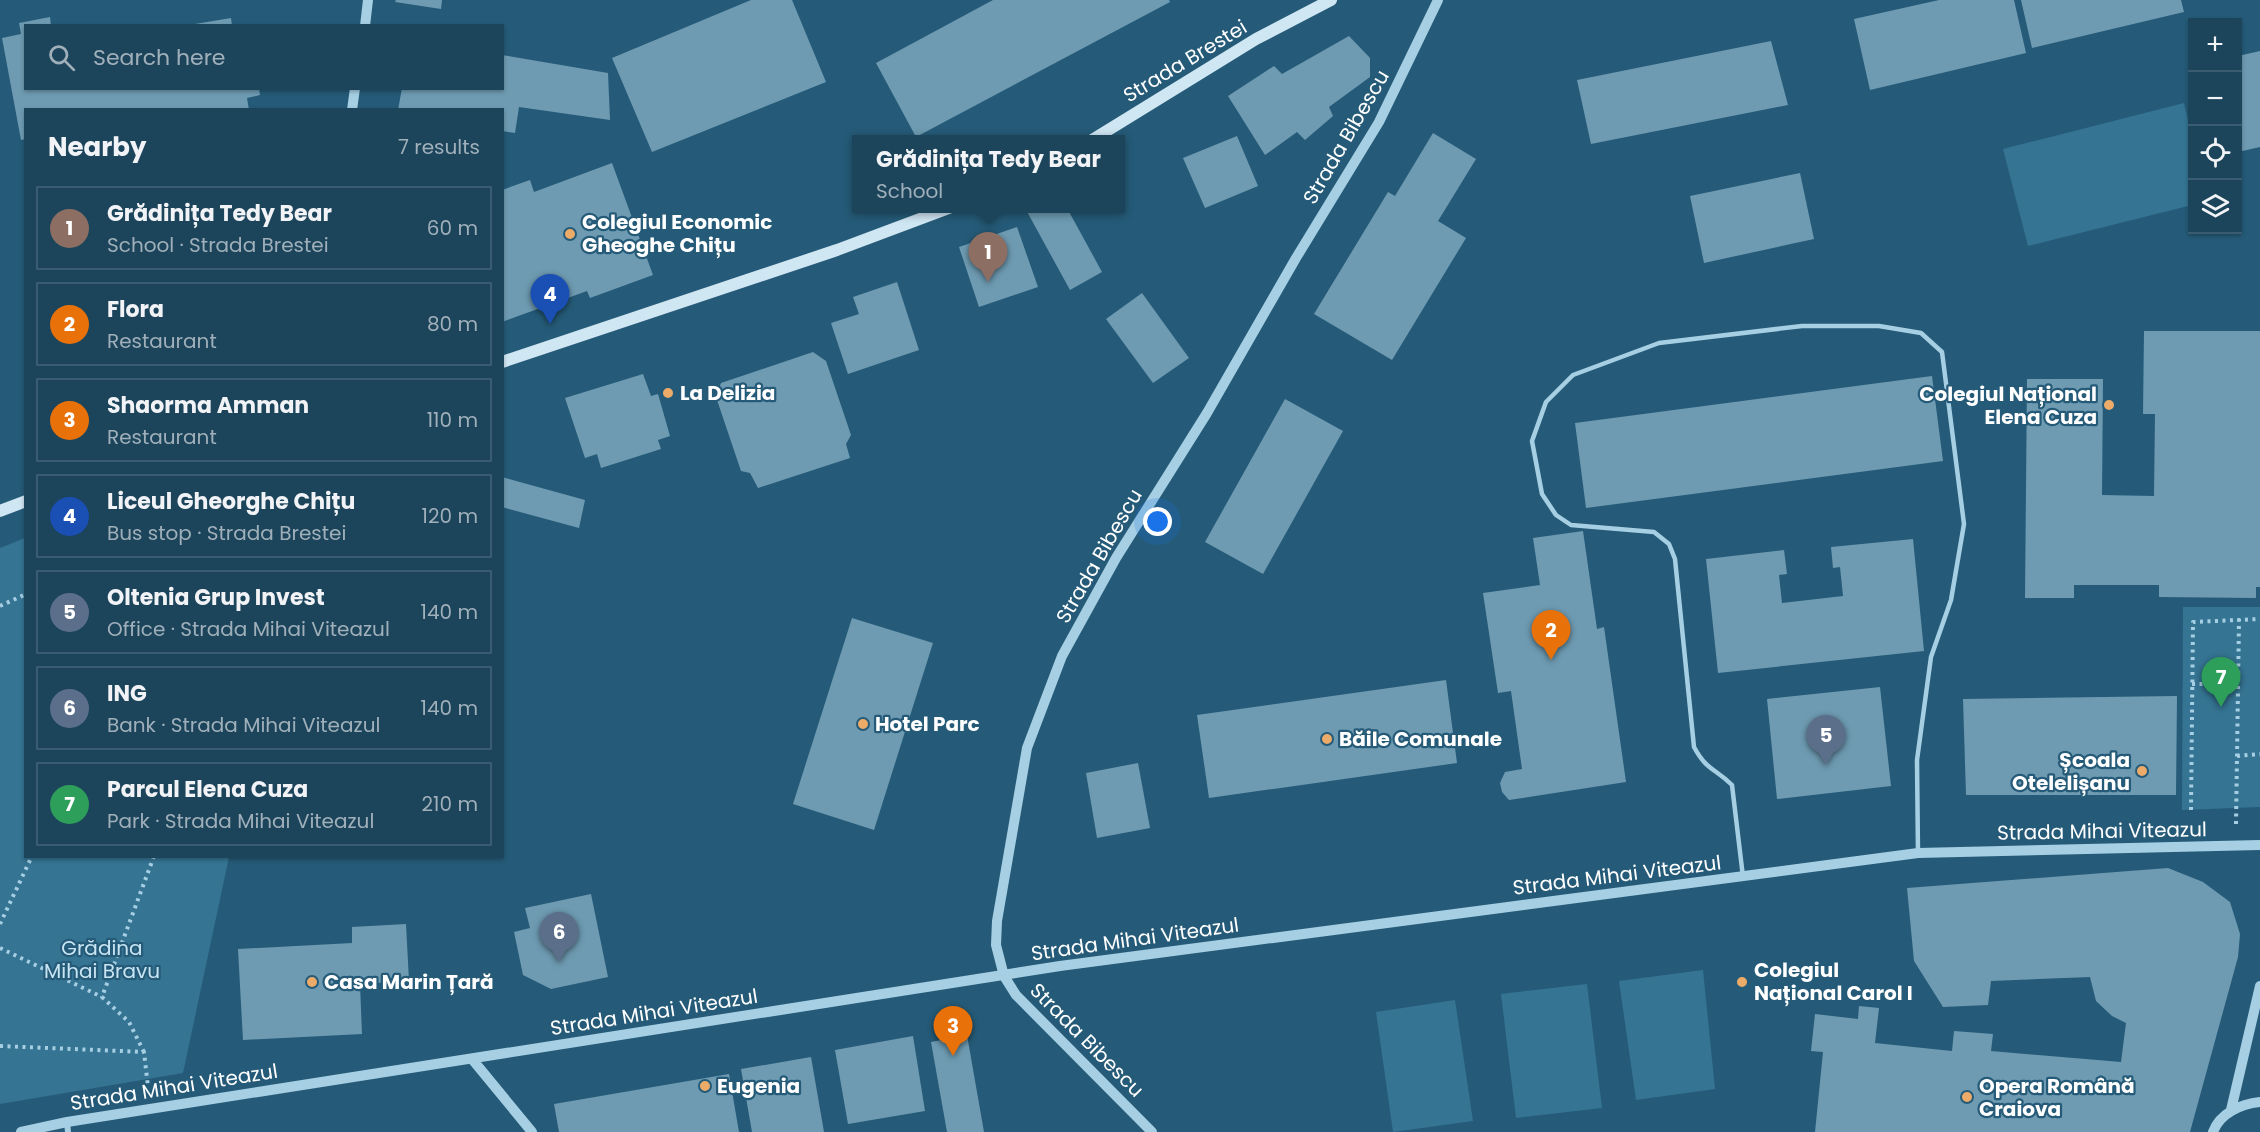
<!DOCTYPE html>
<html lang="en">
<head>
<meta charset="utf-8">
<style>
	:root { --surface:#1c445a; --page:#254b60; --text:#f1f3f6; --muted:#a0b0bb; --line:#3a5c70; --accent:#edab6a }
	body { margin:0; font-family:Poppins,sans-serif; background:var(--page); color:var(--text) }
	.controls { position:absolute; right:18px; top:18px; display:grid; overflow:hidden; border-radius:0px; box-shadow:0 2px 4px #0004 }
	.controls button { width:54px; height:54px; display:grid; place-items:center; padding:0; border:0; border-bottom:2px solid var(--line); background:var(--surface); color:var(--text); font:30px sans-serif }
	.you { position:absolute; left:1158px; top:522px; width:21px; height:21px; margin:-15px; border:4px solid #fff; border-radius:50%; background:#1a73e8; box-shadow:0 0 0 9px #1a73e833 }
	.badge { display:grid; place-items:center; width:39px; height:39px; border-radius:50%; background:var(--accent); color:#fff; font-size:20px; font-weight:700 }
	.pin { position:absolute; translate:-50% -50px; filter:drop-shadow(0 2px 3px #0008) }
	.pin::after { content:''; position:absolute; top:32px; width:21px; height:18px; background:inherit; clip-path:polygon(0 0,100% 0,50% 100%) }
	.popup { position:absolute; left:852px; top:135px; width:273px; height:78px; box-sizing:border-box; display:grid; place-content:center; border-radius:0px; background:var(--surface); filter:drop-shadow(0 2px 4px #0005); font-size:20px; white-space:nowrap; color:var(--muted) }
	.popup b { font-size:22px; color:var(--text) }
	.popup::after { content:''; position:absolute; left:50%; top:100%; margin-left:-12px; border:12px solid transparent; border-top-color:var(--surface) }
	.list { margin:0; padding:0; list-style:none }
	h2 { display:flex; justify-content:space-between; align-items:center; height:78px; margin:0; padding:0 24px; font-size:26px }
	h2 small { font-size:20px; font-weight:400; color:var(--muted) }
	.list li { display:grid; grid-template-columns:39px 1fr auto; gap:18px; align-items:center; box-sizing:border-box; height:84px; margin:0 12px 12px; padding:0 12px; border:2px solid var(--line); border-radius:0px }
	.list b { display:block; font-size:22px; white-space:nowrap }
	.list p { margin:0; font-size:20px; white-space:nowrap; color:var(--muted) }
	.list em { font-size:20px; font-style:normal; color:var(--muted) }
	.icon { flex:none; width:33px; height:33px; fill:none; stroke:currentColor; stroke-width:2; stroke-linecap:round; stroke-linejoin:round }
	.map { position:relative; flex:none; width:2260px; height:1132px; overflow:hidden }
	.search { position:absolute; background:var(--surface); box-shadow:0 2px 4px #0004; left:24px; top:24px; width:480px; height:66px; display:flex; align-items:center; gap:15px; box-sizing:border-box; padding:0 21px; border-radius:0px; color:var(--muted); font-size:22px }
	.panel { position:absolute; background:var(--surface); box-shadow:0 2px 4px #0004; left:24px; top:108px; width:480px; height:750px; border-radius:0px }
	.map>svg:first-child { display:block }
	.green { fill:#357493 }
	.building { fill:#6e9bb2 }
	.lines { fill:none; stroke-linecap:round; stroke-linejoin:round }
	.path { stroke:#a6cfe3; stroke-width:4; stroke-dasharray:3 4.5; stroke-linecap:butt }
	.service { stroke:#a6cfe3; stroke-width:4.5 }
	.minor { stroke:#a6cfe3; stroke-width:6 }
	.tertiary { stroke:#a6cfe3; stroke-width:10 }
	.secondary { stroke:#cfe6f3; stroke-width:12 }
	.poi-dot { fill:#edab6a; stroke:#255b78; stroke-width:2 }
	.labels { text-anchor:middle; stroke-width:4.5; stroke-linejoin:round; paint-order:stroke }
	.street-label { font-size:20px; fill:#fff; stroke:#255b78 }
	.poi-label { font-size:20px; font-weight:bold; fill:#fff; stroke:#255b78; text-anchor:start }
	.park-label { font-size:20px; fill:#c8e5f3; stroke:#255b78 }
</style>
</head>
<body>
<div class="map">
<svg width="2260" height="1132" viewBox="0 0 2260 1132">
	<rect width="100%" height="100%" fill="#255b78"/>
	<path class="green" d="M2184,103l8,34v68l-164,41 -25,-97z
		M25,538l1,318 203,1 -46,216 -183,31v-556z
		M2183,607h77v200l-78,3z
		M1703,970l12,119 -79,11 -17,-119z
		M1587,984l15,124 -86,10 -15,-124z
		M1455,1000l18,121 -80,11 -17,-120z"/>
	<path class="building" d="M396,0h46l-1,9 -46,-7z
		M751,0h41l34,82 -174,70 -40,-94z
		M993,0h176l1,2 -254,135 -40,-74z
		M1939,0h75l12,53 -156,37 -16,-71z
		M2021,0h160l3,12 -152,36z
		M50,17l1,9h-25v62h233l1,7 -13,3 2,12h-223v29l-5,1 -19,-102 19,-4 -2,-11z
		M231,18l1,8h-37v-2z
		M1349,36l21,22v19l-41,30 4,9 -28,24 -8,-8 -32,23 -37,-59 46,-30 8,8z
		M1771,41l17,64 -197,39 -14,-64z
		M2260,51v96l-22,5v-96z
		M502,55l106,18 2,47 -91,-13 -4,26 -13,-2v-21h-104l4,-22h100z
		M1433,133l43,26 -38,62 28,17 -74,122 -78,-46 74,-122 7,4z
		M1237,136l21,50 -53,22 -22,-50z
		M612,163l41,112 -63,23 -3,-7 -85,31v-132l28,-10 4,12z
		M1800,173l14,66 -110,24 -14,-67z
		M1025,208h42l35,64 -32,18z
		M1017,227l21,60 -59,20 -20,-60z
		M897,282l22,68 -71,24 -17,-51 28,-9 -6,-17z
		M1142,293l47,65 -36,25 -47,-64z
		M2144,331h116v256h-4v11l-97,-1v-12h-85v13h-49l2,-219h76l-1,116 52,1 1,-82h-12z
		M813,352l13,9 25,74 -5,9 4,14 -92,30 -8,-15 -9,-2 -25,-74 5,-14z
		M643,374l8,22 7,-2 12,42 -12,4 3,9 -60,19 -4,-14 -12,4 -20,-60z
		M1932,376l11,85 -357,47 -11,-85z
		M1285,399l58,32 -80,143 -58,-32z
		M502,477l83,23 -6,28 -77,-21z
		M1583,531l14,98 7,-2 22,155 -117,18 -7,-8 -2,-9 5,-11 17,-3 -11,-78 -13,2 -15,-100 57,-8 -7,-47z
		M1913,539l11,112 -206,22 -12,-114 78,-9 3,24 -8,1 3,28 61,-7 -3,-29 -7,1 -2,-21z
		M852,618l81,25 -59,187 -81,-26z
		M1446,680l11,83 -248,35 -12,-83z
		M1880,687l11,99 -114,13 -10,-100z
		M2177,696l-1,99h-210l-3,-96z
		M1138,763l12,65 -53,10 -11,-65z
		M2168,868l35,14 27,20 10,32 -2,23 -48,175h-375l8,-80 -12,-1 4,-37 43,5 1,-13 20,2 -4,35 77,8 2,-20 39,3 -2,17 130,11 5,-39 -14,-7 -16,-15 -6,-24 -99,4 -3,24 -45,2 -29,-46 -7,-73z
		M591,894l17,83 -57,12 -28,-14 -9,-43 16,-4 -5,-20z
		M406,924l3,57 -49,3 2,50 -119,6 -5,-91 114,-6v-16z
		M967,1035l17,97h-37l-16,-90z
		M913,1036l12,75 -77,13 -13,-74z
		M811,1057l13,75h-72l-11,-63z
		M729,1074l10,58h-180l-5,-28z"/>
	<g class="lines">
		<path class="path" d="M0,606l26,-12
			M2192,684h46
			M2237,756l23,-2
			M2191,810l2,-188 67,-3
			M2236,824l3,-205
			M0,924l32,-68
			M0,948l102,49
			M0,1046l144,6 4,35
			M144,1052l-15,-30 -27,-25 52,-141"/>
		<path class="service" d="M1743,877l-11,-92c-17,-17 -25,-14 -38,-38l-19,-188 -6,-15 -15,-12 -83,-7 -15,-10 -14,-21 -10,-53 14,-39 27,-27 86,-32 143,-17h77l42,7 21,19 22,172 -13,76 -20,57 -14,103 1,93"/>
		<path class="minor" d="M67,1122l1,10"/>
		<path class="tertiary" d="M365,26l3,-26
			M352,110l3,-22
			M472,1059l60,73
			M2231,1110l29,-124
			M21,1132l46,-10 993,-156 858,-113 342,-8
			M1152,1132l-136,-137 -12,-19 -8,-31 1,-24 30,-173 35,-92 54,-98 91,-145 89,-155 83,-136 59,-122
			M2213,1132c7,-19 28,-28 47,-30"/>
		<path class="secondary" d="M1092,140l164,-101 75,-39
			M502,362l335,-112 112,-42
			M0,511l26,-10"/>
	</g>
	<g class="poi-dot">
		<circle cx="570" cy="234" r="6"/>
		<circle cx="668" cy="393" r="6"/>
		<circle cx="2109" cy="405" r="6"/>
		<circle cx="863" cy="724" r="6"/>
		<circle cx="1327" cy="739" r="6"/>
		<circle cx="2142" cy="771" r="6"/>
		<circle cx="312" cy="982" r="6"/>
		<circle cx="1742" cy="982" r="6"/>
		<circle cx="705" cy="1086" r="6"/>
		<circle cx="1967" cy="1097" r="6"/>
	</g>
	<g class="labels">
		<g class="street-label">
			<text transform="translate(1185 61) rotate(-31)" y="7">Strada Brestei</text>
			<text transform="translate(1346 137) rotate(-60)" y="7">Strada Bibescu</text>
			<text transform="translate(1099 556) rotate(-60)" y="7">Strada Bibescu</text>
			<text transform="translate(2102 831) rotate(-1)" y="7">Strada Mihai Viteazul</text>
			<text transform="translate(1617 875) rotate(-7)" y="7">Strada Mihai Viteazul</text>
			<text transform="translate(1135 939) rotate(-8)" y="7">Strada Mihai Viteazul</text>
			<text transform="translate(654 1012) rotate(-9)" y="7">Strada Mihai Viteazul</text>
			<text transform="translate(1087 1040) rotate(45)" y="7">Strada Bibescu</text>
			<text transform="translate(174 1087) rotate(-9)" y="7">Strada Mihai Viteazul</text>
		</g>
		<g class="poi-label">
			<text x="582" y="229">Colegiul Economic<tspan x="582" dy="23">Gheoghe Chițu</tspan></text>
			<text x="680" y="400">La Delizia</text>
			<text x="2097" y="401" text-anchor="end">Colegiul Național<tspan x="2097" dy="23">Elena Cuza</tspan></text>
			<text x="875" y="731">Hotel Parc</text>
			<text x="1339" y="746">Băile Comunale</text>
			<text x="2130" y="767" text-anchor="end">Școala<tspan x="2130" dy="23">Otelelișanu</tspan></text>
			<text x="1754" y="977">Colegiul<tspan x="1754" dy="23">Național Carol I</tspan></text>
			<text x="324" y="989">Casa Marin Țară</text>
			<text x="717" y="1093">Eugenia</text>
			<text x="1979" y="1093">Opera Română<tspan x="1979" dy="23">Craiova</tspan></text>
		</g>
		<g class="park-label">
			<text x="102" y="955">Grădina<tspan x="102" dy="23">Mihai Bravu</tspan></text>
		</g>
	</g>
</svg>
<div class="controls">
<button>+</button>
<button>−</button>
<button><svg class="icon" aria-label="locate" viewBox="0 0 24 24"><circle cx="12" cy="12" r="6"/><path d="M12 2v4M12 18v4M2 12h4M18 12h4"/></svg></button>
<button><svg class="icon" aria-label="layers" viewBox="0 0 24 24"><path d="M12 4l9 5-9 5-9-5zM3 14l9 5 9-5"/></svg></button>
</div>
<div class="you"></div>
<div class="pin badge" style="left:988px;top:282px;background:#8d6e63">1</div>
<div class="popup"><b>Grădinița Tedy Bear</b>School</div>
<div class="pin badge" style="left:1551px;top:660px;background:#e8710a">2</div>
<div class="pin badge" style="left:953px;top:1056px;background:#e8710a">3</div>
<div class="pin badge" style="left:550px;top:324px;background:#1a4fb4">4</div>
<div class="pin badge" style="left:1826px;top:765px;background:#5c6f8a">5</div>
<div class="pin badge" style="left:559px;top:962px;background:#5c6f8a">6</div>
<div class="pin badge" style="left:2221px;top:707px;background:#2e9e5b">7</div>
<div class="search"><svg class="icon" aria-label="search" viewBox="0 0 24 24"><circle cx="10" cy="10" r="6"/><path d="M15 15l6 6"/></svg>Search here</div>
<section class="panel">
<h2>Nearby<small>7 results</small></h2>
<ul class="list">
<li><span class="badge" style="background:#8d6e63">1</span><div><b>Grădinița Tedy Bear</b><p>School · Strada Brestei</p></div><em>60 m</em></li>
<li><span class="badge" style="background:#e8710a">2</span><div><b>Flora</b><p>Restaurant</p></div><em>80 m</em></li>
<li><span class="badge" style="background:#e8710a">3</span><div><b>Shaorma Amman</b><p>Restaurant</p></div><em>110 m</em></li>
<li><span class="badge" style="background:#1a4fb4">4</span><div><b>Liceul Gheorghe Chițu</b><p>Bus stop · Strada Brestei</p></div><em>120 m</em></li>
<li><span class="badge" style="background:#5c6f8a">5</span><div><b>Oltenia Grup Invest</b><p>Office · Strada Mihai Viteazul</p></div><em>140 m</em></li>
<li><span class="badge" style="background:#5c6f8a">6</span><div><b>ING</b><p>Bank · Strada Mihai Viteazul</p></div><em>140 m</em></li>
<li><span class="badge" style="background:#2e9e5b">7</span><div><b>Parcul Elena Cuza</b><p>Park · Strada Mihai Viteazul</p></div><em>210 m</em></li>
</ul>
</section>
</div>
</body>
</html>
